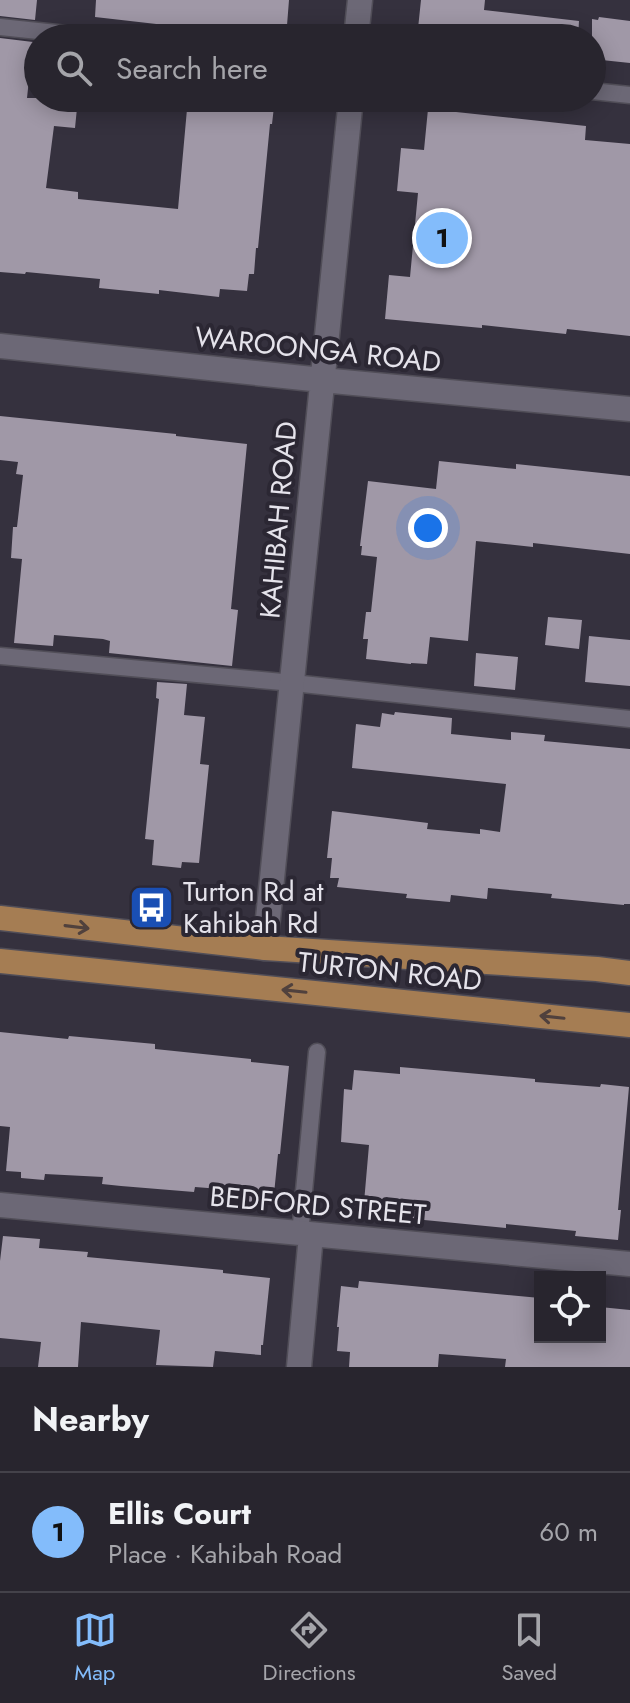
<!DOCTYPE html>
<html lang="en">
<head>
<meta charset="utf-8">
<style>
	body { margin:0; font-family:Jost,sans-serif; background:#34313a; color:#f1f3f6 }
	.controls { position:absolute; right:24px; bottom:24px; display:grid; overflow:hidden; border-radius:0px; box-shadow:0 4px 20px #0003 }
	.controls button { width:72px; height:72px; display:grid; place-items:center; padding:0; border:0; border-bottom:2px solid #44424a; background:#28252e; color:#f1f3f6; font:40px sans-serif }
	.you { position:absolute; left:428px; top:528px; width:28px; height:28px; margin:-20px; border:6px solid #fff; border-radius:50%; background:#1a73e8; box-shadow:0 0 0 12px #1a73e833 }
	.badge { display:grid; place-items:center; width:52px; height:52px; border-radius:50%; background:#83bcfb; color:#111; font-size:26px; font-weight:700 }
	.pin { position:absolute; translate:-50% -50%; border:4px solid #fff; box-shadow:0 2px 8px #0006 }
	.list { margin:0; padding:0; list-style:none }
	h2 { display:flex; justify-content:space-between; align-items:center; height:104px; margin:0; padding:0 32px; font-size:34px }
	h2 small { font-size:26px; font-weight:400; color:#a5a5aa }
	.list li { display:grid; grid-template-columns:52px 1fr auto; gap:24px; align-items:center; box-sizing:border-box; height:120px; padding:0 32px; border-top:2px solid #44424a }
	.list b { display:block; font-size:30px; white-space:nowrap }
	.list p { margin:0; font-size:26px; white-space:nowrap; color:#a5a5aa }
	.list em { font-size:26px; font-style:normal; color:#a5a5aa }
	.icon { flex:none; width:44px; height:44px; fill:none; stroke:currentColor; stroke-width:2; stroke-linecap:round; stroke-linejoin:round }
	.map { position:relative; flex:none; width:630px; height:1367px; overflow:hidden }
	.search { position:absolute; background:#28252e; box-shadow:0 4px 20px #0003; left:24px; right:24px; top:24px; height:88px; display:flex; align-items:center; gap:20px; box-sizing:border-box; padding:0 28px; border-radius:44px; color:#a5a5aa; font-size:30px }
	.sheet { height:224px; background:#28252e }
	nav { display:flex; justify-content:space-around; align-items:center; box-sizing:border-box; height:112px; border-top:2px solid #44424a; background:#28252e; font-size:22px; color:#a5a5aa }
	nav a { display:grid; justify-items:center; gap:4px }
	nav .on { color:#83bcfb }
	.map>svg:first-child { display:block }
	.building { fill:#a098a7 }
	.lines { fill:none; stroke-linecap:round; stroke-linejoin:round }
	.lane-casing { stroke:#514e58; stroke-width:19 }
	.street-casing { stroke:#514e58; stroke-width:27 }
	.primary-casing { stroke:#514e58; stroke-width:27 }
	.lane { stroke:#6c6876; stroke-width:16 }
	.street { stroke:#6c6876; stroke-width:24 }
	.primary { stroke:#a57d53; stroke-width:24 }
	.oneway { stroke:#50413d }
	.labels { text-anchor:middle; stroke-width:8; stroke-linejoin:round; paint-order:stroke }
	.street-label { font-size:28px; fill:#e5e3eb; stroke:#2b2733 }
	.poi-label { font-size:28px; fill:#e5e3eb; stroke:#2b2733; text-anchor:start }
</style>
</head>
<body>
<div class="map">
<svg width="630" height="1367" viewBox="0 0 630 1367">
	<rect width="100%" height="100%" fill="#35313e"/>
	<path class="building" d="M0,0h37l-2,20 -35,-4z
		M96,0h193l-3,38h-52v-2l-34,-3v-4l-105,-12z
		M421,0h64l-1,10 95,11 -1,17h-161z
		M599,17l31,4v42l-38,-4v-40l6,1z
		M0,38l33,4 -6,56h51l-3,30 -21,-2 -8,62 32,4v7l100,10 10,-111h87l-3,26h-2l-12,124h-2l-2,26h-5l-2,17 -27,-2 -1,8 -60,-7v4l-60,-6 1,-9 -74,-7 -1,2 -25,-2z
		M428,109l158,17 -1,14 45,4v192l-63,-7 -1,5 -84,-9v3l-97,-9 4,-44 21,2 8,-84 -21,-2 4,-43 23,2z
		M0,416l176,18v2l71,8 -16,165 7,1 -6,56 -123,-13 1,-12 -7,-2 -49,-4 -1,11 -39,-3 8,-84 -11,-1 2,-31h4l6,-52 -7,-1 2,-12 -18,-2z
		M439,461l77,8v-5l114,12v78l-97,-11v4l-57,-6 -8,100 -38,-4 -3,27 -16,-1v1l-45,-5 2,-20h-5l3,-27h5l6,-55 -16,-2 1,-9h-2l8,-65 68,8z
		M548,617l34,3 -3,29 -34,-4z
		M589,636l41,4v46l-45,-4z
		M476,653l42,4 -3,33 -41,-4z
		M157,682l30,2 -3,31 21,2 -5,47 9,1 -10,98 -17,-1 -1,6 -29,-3 2,-25 -9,-1 14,-140 -3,-1z
		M395,712l57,6 -1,16 60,6v-8l34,3 -1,6 86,8v155h-6v1l-73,-7 1,-4 -64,-6 -1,11 -36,-4 -1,7 -44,-4 1,-4 -70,-7 2,-9h-9l2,-20h-5l5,-47 96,12 -1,6 53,5v-5l20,3 6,-48 -154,-16 4,-44 24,3 2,-14 12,2z
		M0,1032l68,7 1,-3 86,8v5l96,10v3l38,4 -9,88h-2l-5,50 -28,-3 1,-10 -51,-4 -1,5 -73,-6 -19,-2 1,-7 -58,-3 -1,6 -23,-2v-6l-15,-1 4,-44 -10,-1z
		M400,1067l135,12v3l65,5 1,-3 28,3 -11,123h3l-3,30 -43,-4 1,-5 -70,-7v4l-143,-14 6,-69 -28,-3 3,-53 8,1 2,-20 46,4z
		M3,1236l37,3 -1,9 49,4 -1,5 136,13v3l47,5 -7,67h-2v10l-46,-4 -2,16 -57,-2 4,-35 -79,-8 -3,45h-40l3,-25 -41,-4v-77z
		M359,1281l181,17v39h60v-30l30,3v57h-125l1,-8 -67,-5 -1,13h-89l1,-15 -13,-1 2,-24h-2l4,-41 17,2z"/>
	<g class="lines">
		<defs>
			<path id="lane" d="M0,27l104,11
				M592,91l38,4
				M0,656l293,27 337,36
				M300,1234l17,-182"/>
			<path id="street" d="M356,38l4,-38
				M0,346l322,34 308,29
				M265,948l86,-850
				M0,1205l630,59
				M299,1367l12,-132"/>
			<path id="primary" d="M0,918l265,30 332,21 33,4
				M0,961l630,64"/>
		</defs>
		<use href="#lane" class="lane-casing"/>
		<use href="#street" class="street-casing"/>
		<use href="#primary" class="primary-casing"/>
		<use href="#lane" class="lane"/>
		<use href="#street" class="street"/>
		<use href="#primary" class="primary"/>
	</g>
	<defs><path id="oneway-shaft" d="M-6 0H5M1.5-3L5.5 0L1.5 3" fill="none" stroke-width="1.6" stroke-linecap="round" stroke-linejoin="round" transform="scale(2)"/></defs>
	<g class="oneway">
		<use href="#oneway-shaft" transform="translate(77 927) rotate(7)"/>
		<use href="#oneway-shaft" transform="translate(294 991) rotate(-174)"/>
		<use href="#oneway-shaft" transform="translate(552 1017) rotate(-174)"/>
	</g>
	<defs>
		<symbol id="bus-square" viewBox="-11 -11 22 22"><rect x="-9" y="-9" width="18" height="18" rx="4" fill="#1a4fb4" stroke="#2b2733"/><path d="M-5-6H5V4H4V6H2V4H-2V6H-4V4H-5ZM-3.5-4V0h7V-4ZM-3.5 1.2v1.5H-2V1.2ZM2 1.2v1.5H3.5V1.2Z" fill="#fff"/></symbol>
	</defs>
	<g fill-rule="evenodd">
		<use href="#bus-square" x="126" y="882" width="51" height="51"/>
	</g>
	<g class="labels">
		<g class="street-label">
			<text transform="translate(318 349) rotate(6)" y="10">WAROONGA ROAD</text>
			<text transform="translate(278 520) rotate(-85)" y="10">KAHIBAH ROAD</text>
			<text transform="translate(390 971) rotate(6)" y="10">TURTON ROAD</text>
			<text transform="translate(318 1205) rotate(5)" y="10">BEDFORD STREET</text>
		</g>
		<g class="poi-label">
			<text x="183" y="901">Turton Rd at<tspan x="183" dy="32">Kahibah Rd</tspan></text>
		</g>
	</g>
</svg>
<div class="controls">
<button><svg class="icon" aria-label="locate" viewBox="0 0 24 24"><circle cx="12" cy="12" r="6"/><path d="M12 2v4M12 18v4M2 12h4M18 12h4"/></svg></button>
</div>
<div class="you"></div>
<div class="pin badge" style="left:442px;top:238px">1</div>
<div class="search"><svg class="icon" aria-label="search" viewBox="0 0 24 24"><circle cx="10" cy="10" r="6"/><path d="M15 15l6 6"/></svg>Search here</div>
</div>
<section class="sheet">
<h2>Nearby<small></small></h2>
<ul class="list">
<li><span class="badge">1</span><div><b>Ellis Court</b><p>Place · Kahibah Road</p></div><em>60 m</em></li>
</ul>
</section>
<nav>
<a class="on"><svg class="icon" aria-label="map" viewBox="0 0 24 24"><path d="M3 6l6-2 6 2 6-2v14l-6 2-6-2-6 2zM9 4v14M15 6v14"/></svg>Map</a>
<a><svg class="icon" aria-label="directions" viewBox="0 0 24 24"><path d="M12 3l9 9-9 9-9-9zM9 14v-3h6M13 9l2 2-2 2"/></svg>Directions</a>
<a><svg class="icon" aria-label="saved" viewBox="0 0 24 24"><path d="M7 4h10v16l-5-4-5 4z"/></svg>Saved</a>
</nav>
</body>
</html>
